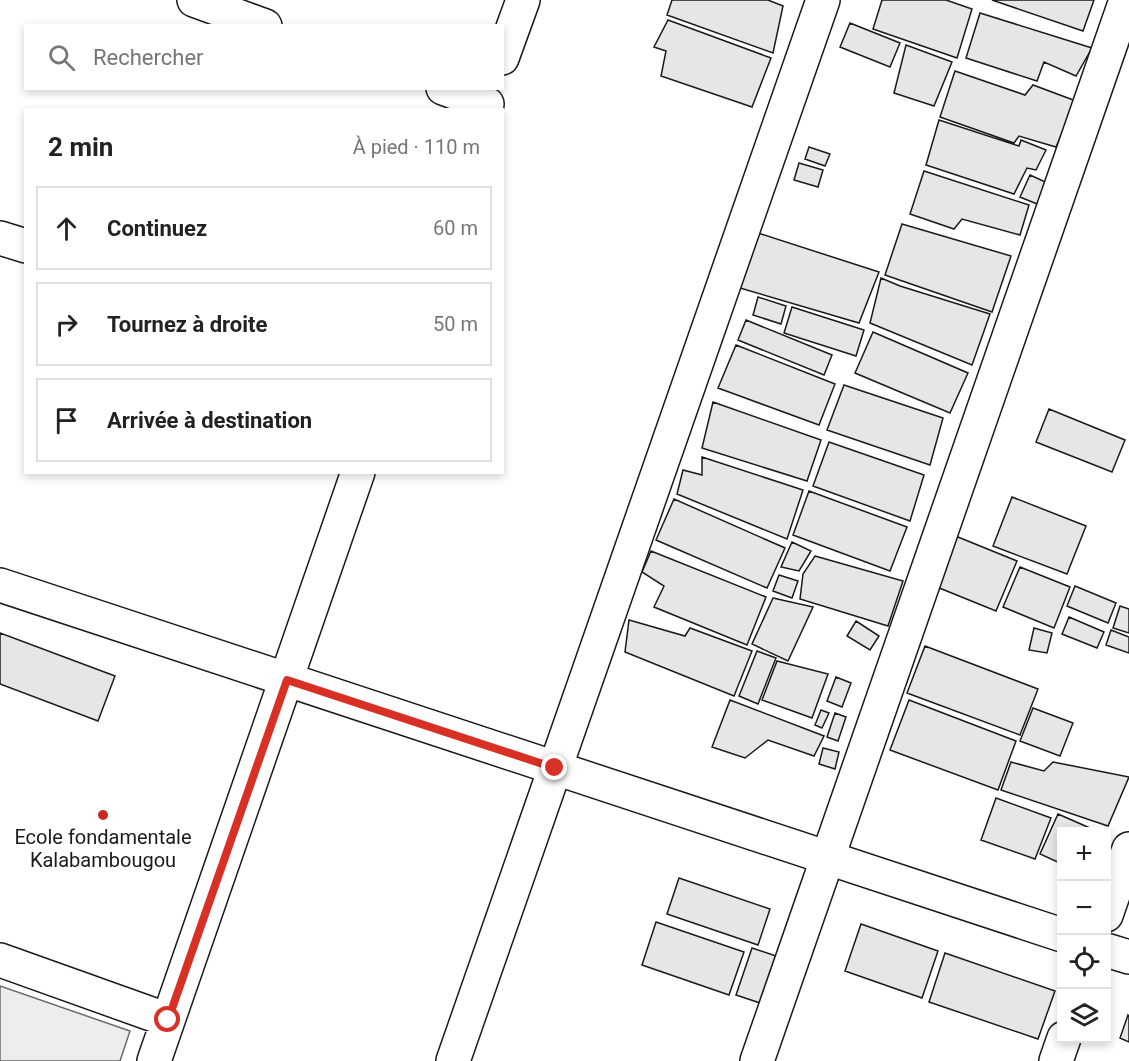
<!DOCTYPE html>
<html lang="fr">
<head>
<meta charset="utf-8">
<style>
	body { margin:0; font-family:Roboto,sans-serif; background:#f6f6f6; color:#222 }
	.controls { position:absolute; right:18px; bottom:18px; display:grid; overflow:hidden; border-radius:0px; box-shadow:0 3px 9px #0003 }
	.controls button { width:54px; height:54px; display:grid; place-items:center; padding:0; border:0; border-bottom:2px solid #e0e0e0; background:#fff; color:#222; font:30px sans-serif }
	.stop { position:absolute; width:18px; height:18px; margin:-14px; border:4px solid #d93025; border-radius:50%; background:#fff }
	.stop.end { background:#d93025; border-color:#fff; box-shadow:0 2px 6px #0008 }
	.list { margin:0; padding:0; list-style:none }
	h2 { display:flex; justify-content:space-between; align-items:center; height:78px; margin:0; padding:0 24px; font-size:26px }
	h2 small { font-size:20px; font-weight:400; color:#767676 }
	.list li { display:grid; grid-template-columns:39px 1fr auto; gap:18px; align-items:center; box-sizing:border-box; height:84px; margin:0 12px 12px; padding:0 12px; border:2px solid #e0e0e0; border-radius:0px }
	.list b { display:block; font-size:22px; white-space:nowrap }
	.list em { font-size:20px; font-style:normal; color:#767676 }
	.icon { flex:none; width:33px; height:33px; fill:none; stroke:currentColor; stroke-width:2; stroke-linecap:round; stroke-linejoin:round }
	.map { position:relative; flex:none; width:1129px; height:1061px; overflow:hidden }
	.search { position:absolute; background:#fff; box-shadow:0 3px 9px #0003; left:24px; top:24px; width:480px; height:66px; display:flex; align-items:center; gap:15px; box-sizing:border-box; padding:0 21px; border-radius:0px; color:#767676; font-size:22px }
	.panel { position:absolute; background:#fff; box-shadow:0 3px 9px #0003; left:24px; top:108px; width:480px; height:366px; border-radius:0px }
	.map>svg:first-child { display:block }
	.pitch { fill:#ededed; stroke:#6a6a6a; stroke-width:1.5 }
	.building { fill:#e6e6e6; stroke:#1a1a1a; stroke-width:1.5 }
	.lines { fill:none; stroke-linecap:round; stroke-linejoin:round }
	.minor-casing { stroke:#1a1a1a; stroke-width:36 }
	.minor { stroke:#fff; stroke-width:33 }
	.route { stroke:#d93025; stroke-width:8 }
	.poi-dot { fill:#c62828; stroke:#fff; stroke-width:2 }
	.labels { text-anchor:middle; stroke-width:4.5; stroke-linejoin:round; paint-order:stroke }
	.poi-label { font-size:20px; fill:#1a1a1a; stroke:#fff }
</style>
</head>
<body>
<div class="map">
<svg width="1129" height="1061" viewBox="0 0 1129 1061">
	<rect width="100%" height="100%" fill="#fff"/>
	<path class="pitch" d="M0,986l130,45 -10,30h-120z"/>
	<path class="building" d="M672,0h96l15,6 -10,47 -106,-38z
		M882,0h64l26,9 -15,49 -84,-29z
		M992,0h102l-11,31z
		M980,13l112,35 -16,28 -32,-14 -7,19 -71,-23z
		M668,20l103,38 -19,49 -91,-31 5,-25 -12,-4z
		M850,23l50,20 -10,24 -50,-20z
		M906,45l46,17 -18,44 -40,-13z
		M955,71l70,24 8,-10 43,16 -20,46 -37,-11 -5,7 -74,-26z
		M939,120l80,26 2,-6 25,10 -10,20 -9,-2 -13,26 -88,-29z
		M809,147l21,7 -5,12 -20,-7z
		M799,163l24,7 -5,17 -24,-7z
		M924,171l105,34 -9,30 -58,-16 -8,10 -44,-15z
		M1030,175l22,10 -10,21 -22,-9z
		M902,224l109,32 -19,56 -107,-37z
		M758,233l121,39 -20,51 -119,-35z
		M881,278l19,8 90,28 -18,51 -102,-42z
		M758,297l28,9 -5,18 -28,-9z
		M792,307l72,23 -8,26 -72,-23z
		M746,320l86,35 -8,20 -86,-35z
		M873,332l95,41 -18,40 -95,-40z
		M736,345l99,39 -16,41 -101,-37z
		M844,385l99,33 -13,47 -103,-35z
		M713,402l108,38 -14,41 -105,-33z
		M1049,409l76,31 -13,32 -76,-30z
		M829,442l95,33 -14,46 -97,-35z
		M702,457l101,33 -16,49 -110,-45 6,-24 19,5z
		M809,491l98,36 -17,44 -97,-36z
		M1012,497l74,29 -19,48 -74,-28z
		M674,499l111,49 -18,40 -111,-48z
		M953,535l64,26 -21,50 -64,-26z
		M792,542l19,9 -12,20 -18,-4z
		M651,551l115,46 -19,48 -93,-38 10,-21 -22,-14z
		M815,556l88,25 -15,45 -88,-27 3,-25z
		M1020,567l50,20 -16,41 -51,-21z
		M779,575l19,6 -6,17 -19,-7z
		M1075,586l41,17 -8,20 -41,-17z
		M773,598l40,9 -25,54 -36,-17z
		M1120,606l9,3v24l-16,-5z
		M1069,617l35,15 -7,16 -35,-14z
		M629,620l56,16 5,-8 62,23 -18,45 -109,-44z
		M856,621l23,15 -9,14 -23,-14z
		M1034,628l18,5 -5,20 -18,-3z
		M1111,630l18,7v16l-23,-8z
		M0,633l115,43 -17,45 -98,-37z
		M925,646l113,43 -18,46 -113,-42z
		M757,651l19,7 -18,46 -19,-8z
		M777,661l51,13 -16,44 -50,-18z
		M836,677l15,6 -9,24 -15,-6z
		M730,700l94,36 -10,20 -46,-16 -23,18 -33,-11z
		M909,700l107,41 -18,49 -108,-40z
		M1033,708l40,15 -13,33 -40,-15z
		M821,710l8,3 -7,15 -7,-3z
		M835,713l11,4 -8,24 -11,-4z
		M823,748l16,4 -4,17 -16,-5z
		M1011,762l33,9 9,-9 76,15 -21,49 -107,-36z
		M996,798l55,20 -16,41 -54,-19z
		M1058,814l41,18h-37v32l-22,-10z
		M679,878l91,31 -12,36 -91,-31z
		M656,922l88,30 -15,43 -87,-30z
		M861,924l77,27 -16,47 -77,-27z
		M752,948l24,8 -16,47 -24,-8z
		M945,953l110,38 -17,48 -109,-37z
		M1128,1015l1,1v26l-9,-4z"/>
	<g class="lines">
		<defs>
			<path id="minor" d="M194,0l71,26
				M502,58l21,-58
				M443,88l44,16
				M0,238l26,8
				M0,585l1062,350
				M1106,915l23,-66
				M1106,950l23,7
				M0,960l168,60
				M154,1061l204,-589
				M453,1061l370,-1061
				M757,1061l369,-1061
				M1056,1061l8,-23"/>
		</defs>
		<use href="#minor" class="minor-casing"/>
		<use href="#minor" class="minor"/>
	</g>
	<g class="lines">
		<path class="route" d="M168,1020l119,-340 268,88"/>
	</g>
	<circle class="poi-dot" cx="103" cy="815" r="6"/>
	<g class="labels">
		<g class="poi-label">
			<text x="103" y="844">Ecole fondamentale<tspan x="103" dy="23">Kalabambougou</tspan></text>
		</g>
	</g>
</svg>
<div class="controls">
<button>+</button>
<button>−</button>
<button><svg class="icon" aria-label="locate" viewBox="0 0 24 24"><circle cx="12" cy="12" r="6"/><path d="M12 2v4M12 18v4M2 12h4M18 12h4"/></svg></button>
<button><svg class="icon" aria-label="layers" viewBox="0 0 24 24"><path d="M12 4l9 5-9 5-9-5zM3 14l9 5 9-5"/></svg></button>
</div>
<div class="stop" style="left:168px;top:1020px"></div>
<div class="stop end" style="left:555px;top:768px"></div>
<div class="search"><svg class="icon" aria-label="search" viewBox="0 0 24 24"><circle cx="10" cy="10" r="6"/><path d="M15 15l6 6"/></svg>Rechercher</div>
<section class="panel">
<h2>2 min<small>À pied · 110 m</small></h2>
<ul class="list">
<li><svg class="icon" aria-label="ahead" viewBox="0 0 24 24"><path d="M12 20V5M6 11l6-6 6 6"/></svg><div><b>Continuez</b></div><em>60 m</em></li>
<li><svg class="icon" aria-label="right" viewBox="0 0 24 24"><path d="M7 20v-9h11M14 6l5 5-5 5"/></svg><div><b>Tournez à droite</b></div><em>50 m</em></li>
<li><svg class="icon" aria-label="arrive" viewBox="0 0 24 24"><path d="M6 21V4h12l-3 4 3 4H6"/></svg><div><b>Arrivée à destination</b></div></li>
</ul>
</section>
</div>
</body>
</html>
